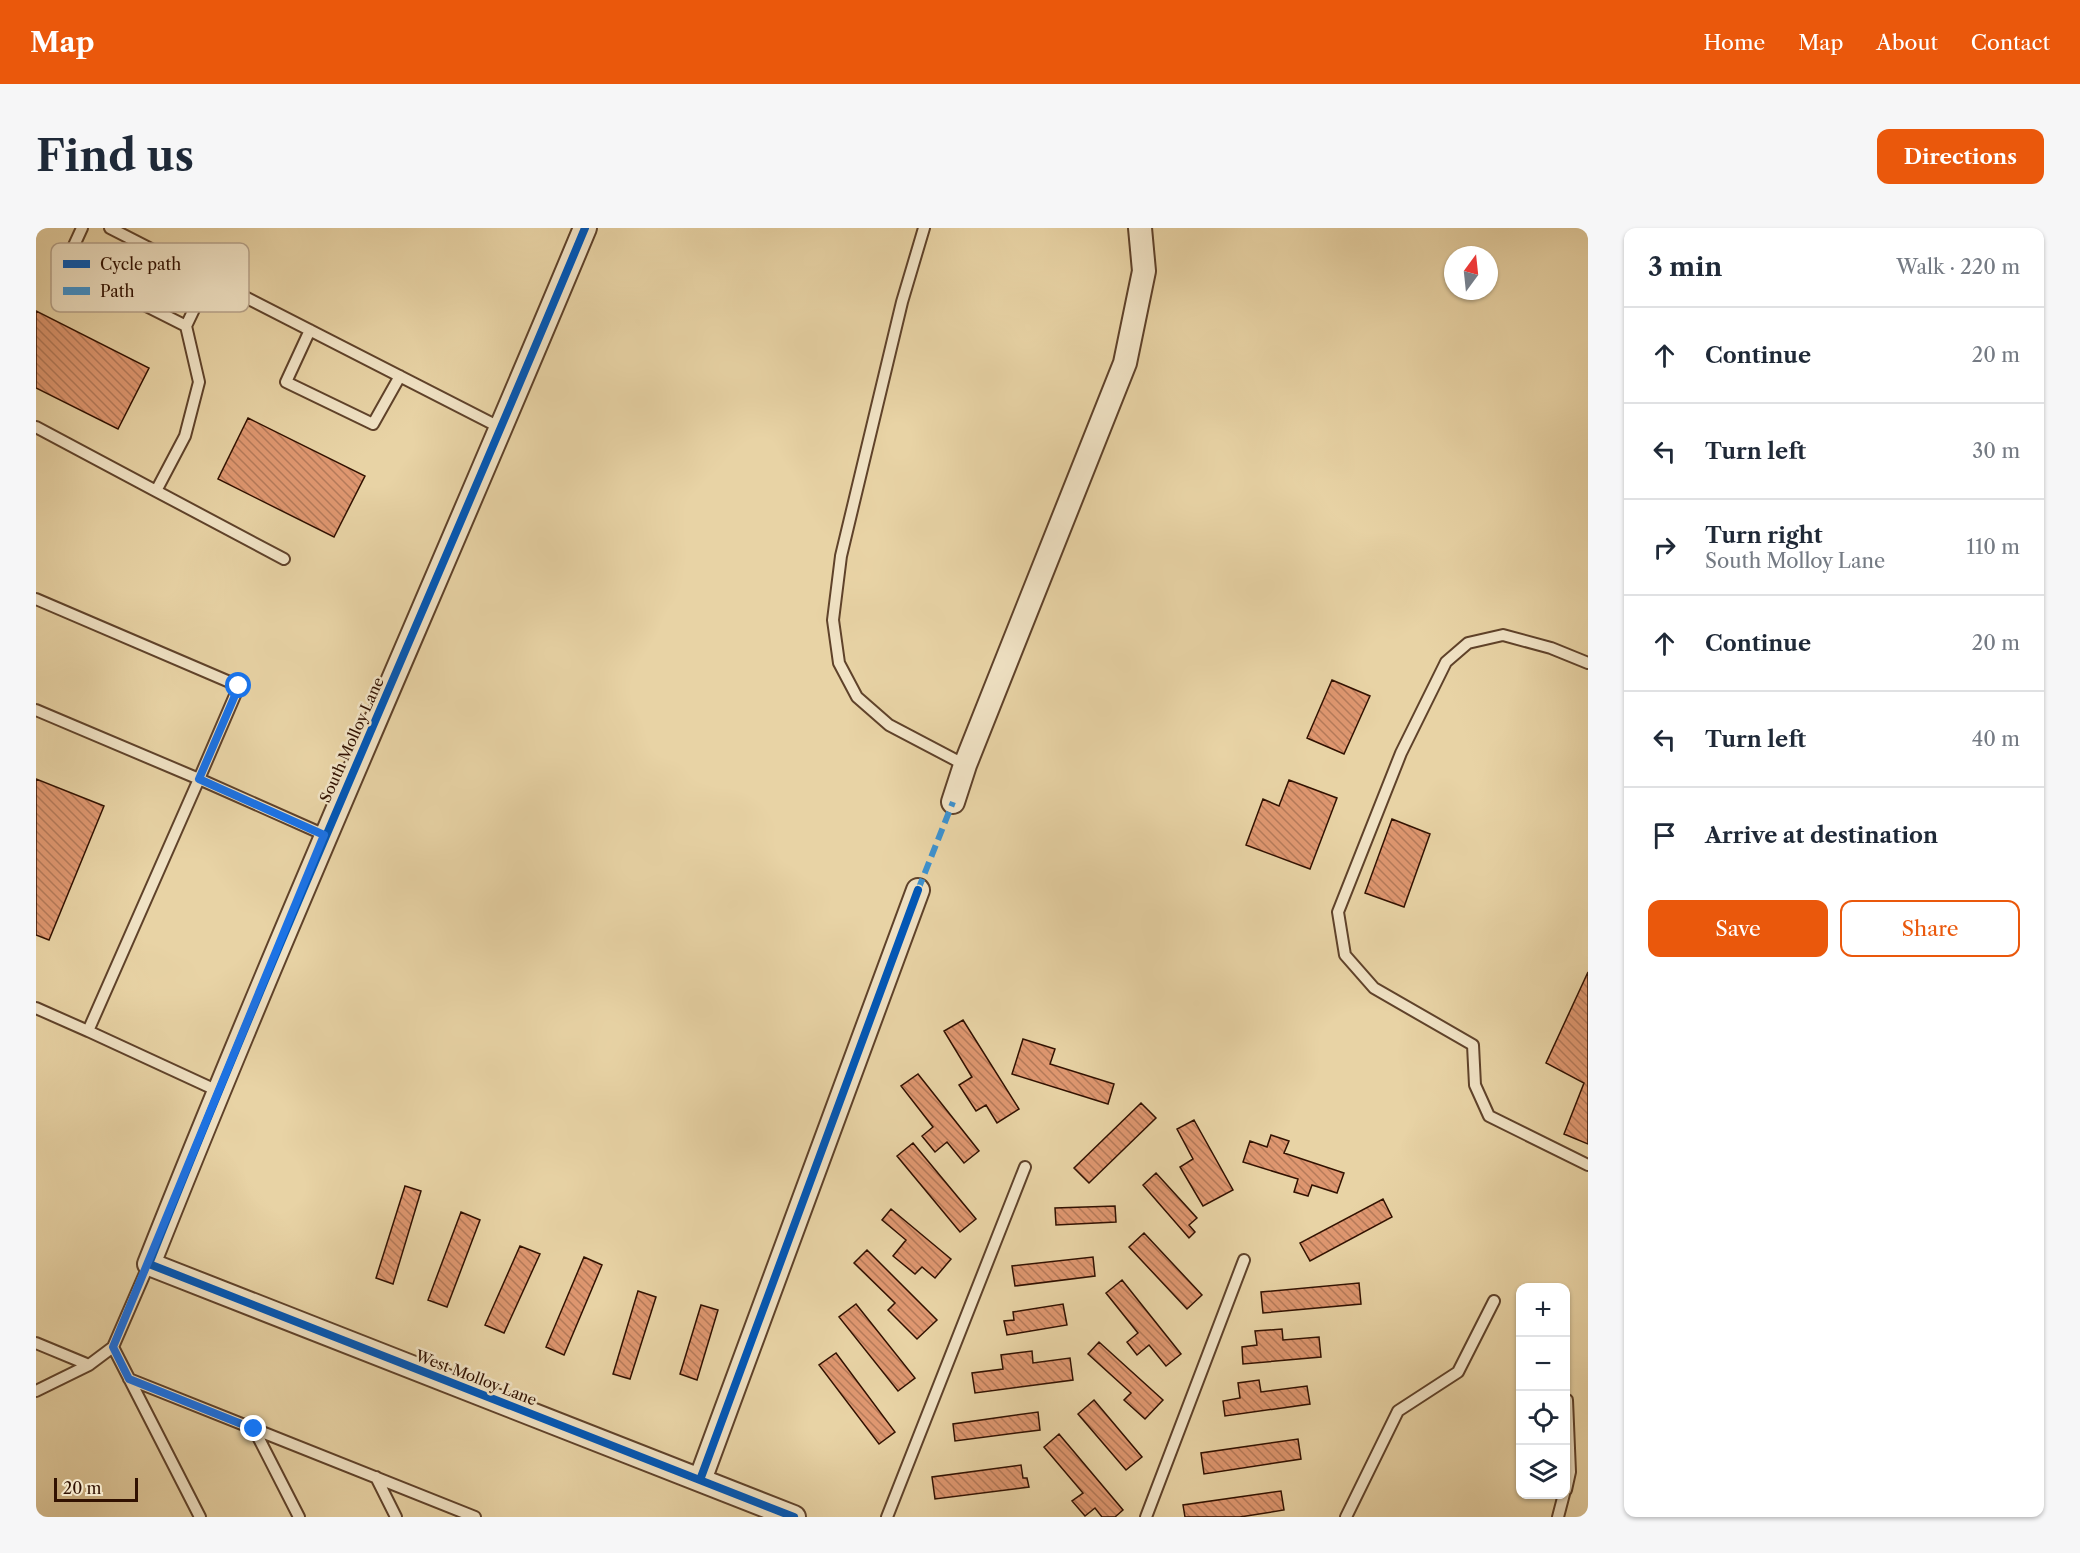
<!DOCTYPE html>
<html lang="en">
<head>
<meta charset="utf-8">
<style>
	body { margin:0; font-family:"Libre Caslon Text",serif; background:#f6f6f7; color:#1f2937 }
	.controls { position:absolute; right:18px; bottom:18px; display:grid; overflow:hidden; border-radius:12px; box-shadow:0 2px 4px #0004 }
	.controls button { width:54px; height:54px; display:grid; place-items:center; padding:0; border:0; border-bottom:2px solid #e0e1e3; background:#fff; color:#1f2937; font:30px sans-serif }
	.compass { position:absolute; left:1408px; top:18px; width:54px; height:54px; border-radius:50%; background:#fff; box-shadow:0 2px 4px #0004; rotate:15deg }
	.scale { position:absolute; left:18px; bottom:15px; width:84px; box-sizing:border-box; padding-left:6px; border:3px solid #311101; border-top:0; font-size:16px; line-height:21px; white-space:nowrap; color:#311101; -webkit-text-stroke:4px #f0e2c4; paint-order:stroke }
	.stop { position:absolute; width:18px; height:18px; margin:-14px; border:4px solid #1a73e8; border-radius:50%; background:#fff }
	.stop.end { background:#1a73e8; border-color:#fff; box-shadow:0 2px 6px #0008 }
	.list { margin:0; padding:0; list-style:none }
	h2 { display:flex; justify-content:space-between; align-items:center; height:78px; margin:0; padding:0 24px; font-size:26px }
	h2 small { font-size:20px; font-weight:400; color:#747a83 }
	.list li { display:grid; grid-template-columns:39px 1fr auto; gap:18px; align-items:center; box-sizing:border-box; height:96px; padding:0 24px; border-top:2px solid #e0e1e3 }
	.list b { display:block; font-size:22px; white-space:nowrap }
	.list p { margin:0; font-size:20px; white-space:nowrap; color:#747a83 }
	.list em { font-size:20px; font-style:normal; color:#747a83 }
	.actions { display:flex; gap:12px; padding:18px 24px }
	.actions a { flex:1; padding:14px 0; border:2px solid #ea580c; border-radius:12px; text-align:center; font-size:21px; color:#ea580c }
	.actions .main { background:#ea580c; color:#fff }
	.icon { flex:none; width:33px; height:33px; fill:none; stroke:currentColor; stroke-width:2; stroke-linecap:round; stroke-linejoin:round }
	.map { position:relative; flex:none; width:1552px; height:1289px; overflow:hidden; border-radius:12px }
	header { display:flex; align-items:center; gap:36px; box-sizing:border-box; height:84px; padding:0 30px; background:#ea580c; color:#fff }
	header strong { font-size:28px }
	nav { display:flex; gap:33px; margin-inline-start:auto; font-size:21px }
	.intro { display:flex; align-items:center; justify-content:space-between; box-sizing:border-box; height:144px; padding:0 36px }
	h1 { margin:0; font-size:42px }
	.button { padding:15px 27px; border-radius:12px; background:#ea580c; color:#fff; font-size:21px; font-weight:700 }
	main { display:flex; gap:36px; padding:0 36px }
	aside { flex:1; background:#fff; border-radius:12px; box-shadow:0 2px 4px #0004 }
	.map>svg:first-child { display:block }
	.building { fill:url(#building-back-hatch); stroke:#311101; stroke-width:1.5 }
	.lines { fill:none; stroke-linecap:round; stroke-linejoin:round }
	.lane-casing { stroke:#5f422a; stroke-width:14 }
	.street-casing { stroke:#5f422a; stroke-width:26 }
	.lane { stroke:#f0e2c4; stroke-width:10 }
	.street { stroke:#f0e2c4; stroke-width:22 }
	.quiet { stroke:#3d92d0; stroke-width:6; stroke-dasharray:12 6; stroke-linecap:butt }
	.cycleway-casing { stroke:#f0e2c4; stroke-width:11 }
	.cycleway { stroke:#0057b8; stroke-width:8 }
	.route { stroke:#1a73e8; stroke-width:8 }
	.labels { text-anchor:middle; stroke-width:5; stroke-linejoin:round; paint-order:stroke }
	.street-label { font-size:15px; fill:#311101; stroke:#f0e2c4 }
	.key { fill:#f0e2c4; stroke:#b7a38a; stroke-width:1.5 }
	.key-label { font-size:16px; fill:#311101 }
</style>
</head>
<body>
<header>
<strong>Map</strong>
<nav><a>Home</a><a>Map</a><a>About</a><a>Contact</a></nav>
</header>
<div class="intro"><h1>Find us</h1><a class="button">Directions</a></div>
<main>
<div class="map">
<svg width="1552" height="1289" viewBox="0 0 1552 1289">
	<defs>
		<pattern id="building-back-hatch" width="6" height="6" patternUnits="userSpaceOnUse" patternTransform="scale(1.5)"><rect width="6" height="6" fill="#df9770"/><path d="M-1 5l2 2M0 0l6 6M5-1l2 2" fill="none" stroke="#b57a5a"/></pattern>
	</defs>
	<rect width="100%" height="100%" fill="#e8d3a5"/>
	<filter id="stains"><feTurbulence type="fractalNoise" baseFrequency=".00333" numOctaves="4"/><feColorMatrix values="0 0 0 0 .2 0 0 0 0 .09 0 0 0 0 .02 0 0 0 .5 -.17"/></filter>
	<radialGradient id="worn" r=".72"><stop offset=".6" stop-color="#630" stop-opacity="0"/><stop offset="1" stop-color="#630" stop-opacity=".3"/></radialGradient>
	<path class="building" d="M0,83l113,57 -31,61 -82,-41z
		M212,190l117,58 -31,61 -116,-58z
		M1296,452l38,16 -26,58 -37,-16z
		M0,551l68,27 -55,134 -13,-5z
		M1253,552l48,18 -27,71 -64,-24 17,-46 16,7z
		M1356,591l38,15 -26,73 -39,-14z
		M1552,744v172l-24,-10 20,-51 -38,-20z
		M927,792l56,89 -22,14 -11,-18 -10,6 -17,-26 13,-8 -28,-46z
		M987,811l32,10 -5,15 64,20 -6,20 -96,-30z
		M882,846l61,77 -15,12 -17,-21 -12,10 -13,-16 11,-9 -32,-41z
		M1105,875l15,15 -67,65 -15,-15z
		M1158,892l39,70 -30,16 -23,-39 13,-8 -16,-30z
		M1235,907l18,6 -5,12 60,20 -7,20 -25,-8 -4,11 -14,-4 4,-13 -55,-17 7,-21 17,6z
		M877,915l63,76 -16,13 -63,-76z
		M1120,945l41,45 -8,7 6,7 -6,6 -46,-53z
		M369,958l16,5 -28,93 -17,-6z
		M1347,971l9,18 -82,44 -10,-18z
		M1079,978l1,16 -60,3 -1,-17z
		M855,981l60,50 -16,19 -13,-11 -7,7 -22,-18 13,-16 -24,-20z
		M425,984l19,8 -33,87 -19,-7z
		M1108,1005l58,62 -15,14 -58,-62z
		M484,1018l20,8 -36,79 -19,-8z
		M831,1022l70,70 -20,19 -29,-29 7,-7 -41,-40z
		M548,1029l18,8 -38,90 -18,-8z
		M1057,1029l2,19 -80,10 -3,-20z
		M1086,1052l59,74 -15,12 -17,-21 -12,10 -10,-13 11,-9 -32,-40z
		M1323,1055l2,21 -98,9 -2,-21z
		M602,1063l18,6 -26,82 -17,-5z
		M820,1076l59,74 -17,13 -59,-74z
		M1027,1076l4,21 -60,10 -3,-14 10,-1 -1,-8z
		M665,1077l17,5 -21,70 -17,-6z
		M1246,1101l1,11 36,-3 2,20 -78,7 -1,-17 15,-2 -2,-14z
		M1063,1114l64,58 -18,19 -21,-19 7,-7 -43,-39z
		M996,1123l1,12 37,-5 3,22 -98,13 -3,-20 31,-4 -2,-14z
		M800,1125l59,79 -16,12 -60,-79z
		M1223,1152l2,12 46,-6 3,18 -85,12 -2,-15 17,-3 -2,-15z
		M1058,1172l48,57 -16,13 -48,-56z
		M1002,1184l2,18 -85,11 -2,-17z
		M1023,1206l64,76 -8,7h-13l-7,-9 -10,8 -13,-15 11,-8 -39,-46z
		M1262,1211l3,20 -97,15 -3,-21z
		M985,1237l2,13h4l2,9 -94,12 -3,-22z
		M1245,1263l3,19 -44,7h-55l-2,-12z"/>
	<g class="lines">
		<defs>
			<path id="lane" d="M74,0l391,200
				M888,0l-22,74 -61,254 -8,64 6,43 18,34 32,28 76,40
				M150,98l23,-48
				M274,102l-24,52 87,42 27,-48
				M0,199l120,64 29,-55 14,-54 -13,-56 -121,-61 17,-37
				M120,263l128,68
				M0,371l203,87 -40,93 -163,-69
				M1552,435l-37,-15 -48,-13 -35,8 -22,19 -45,91 -63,159 7,43 29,33 99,57 2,40 14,31 99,49
				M0,780l52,23
				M182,863l-130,-60 111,-252 126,56
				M0,1115l53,22
				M77,1119l87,170
				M93,1151l346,138
				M0,1163l53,-26 24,-18 36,-83
				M218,1201l45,88
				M340,1249l20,40
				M1530,1262l4,-18 -3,-72
				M851,1289l138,-350
				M1110,1289l98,-257
				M1310,1289l52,-106 60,-39 36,-71
				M1522,1289l6,-23"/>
			<path id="street" d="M549,0c-144,346 -298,688 -436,1036l645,253
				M917,574l12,-37 160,-402 19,-92 -4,-43
				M664,1252l218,-590"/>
		</defs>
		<use href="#lane" class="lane-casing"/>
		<use href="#street" class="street-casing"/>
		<use href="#lane" class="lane"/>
		<use href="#street" class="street"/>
		<path class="quiet" d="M882,662l35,-88"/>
		<defs>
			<path id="cycleway" d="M549,0c-144,346 -298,688 -436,1036l645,253
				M664,1252l218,-590"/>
		</defs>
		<use href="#cycleway" class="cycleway-casing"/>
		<use href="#cycleway" class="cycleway"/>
	</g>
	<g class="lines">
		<path class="route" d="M203,458l-40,93 125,56 -211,512 16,32 125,50"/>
	</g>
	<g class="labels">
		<g class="street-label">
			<text transform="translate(316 512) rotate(-66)" y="5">South Molloy Lane</text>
			<text transform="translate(440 1150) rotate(21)" y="5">West Molloy Lane</text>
		</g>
	</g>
	<rect x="15" y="15" width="198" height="69" rx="9" class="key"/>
	<rect x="27" y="32" width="27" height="8" fill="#0057b8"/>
	<rect x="27" y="59" width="27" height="8" fill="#3d92d0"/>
	<g class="key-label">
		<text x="64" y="42">Cycle path</text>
		<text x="64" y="69">Path</text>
	</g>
	<rect width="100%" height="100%" filter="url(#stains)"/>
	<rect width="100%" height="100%" fill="url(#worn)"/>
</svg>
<div class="controls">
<button>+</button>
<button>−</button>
<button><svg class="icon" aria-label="locate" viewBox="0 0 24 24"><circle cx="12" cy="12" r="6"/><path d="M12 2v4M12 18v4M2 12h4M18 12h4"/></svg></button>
<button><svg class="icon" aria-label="layers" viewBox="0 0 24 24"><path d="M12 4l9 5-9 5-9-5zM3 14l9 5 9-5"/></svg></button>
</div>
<svg class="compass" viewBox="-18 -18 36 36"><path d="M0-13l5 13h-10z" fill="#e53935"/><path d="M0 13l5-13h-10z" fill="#747a83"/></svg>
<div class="scale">20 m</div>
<div class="stop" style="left:203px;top:458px"></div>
<div class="stop end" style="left:218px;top:1201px"></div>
</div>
<aside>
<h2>3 min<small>Walk · 220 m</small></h2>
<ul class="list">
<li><svg class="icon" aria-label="ahead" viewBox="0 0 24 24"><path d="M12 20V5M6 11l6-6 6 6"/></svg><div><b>Continue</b></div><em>20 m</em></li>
<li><svg class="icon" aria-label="left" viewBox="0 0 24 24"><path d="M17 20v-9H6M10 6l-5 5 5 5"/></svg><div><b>Turn left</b></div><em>30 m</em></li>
<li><svg class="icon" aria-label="right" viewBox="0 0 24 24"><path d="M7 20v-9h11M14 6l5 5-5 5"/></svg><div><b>Turn right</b><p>South Molloy Lane</p></div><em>110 m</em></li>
<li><svg class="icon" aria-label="ahead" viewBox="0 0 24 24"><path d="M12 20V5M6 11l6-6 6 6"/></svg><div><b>Continue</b></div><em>20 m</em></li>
<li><svg class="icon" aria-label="left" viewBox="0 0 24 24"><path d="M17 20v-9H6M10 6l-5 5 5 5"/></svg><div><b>Turn left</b></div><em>40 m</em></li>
<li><svg class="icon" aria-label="arrive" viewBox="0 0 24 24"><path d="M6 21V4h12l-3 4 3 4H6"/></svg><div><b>Arrive at destination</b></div></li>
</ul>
<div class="actions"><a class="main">Save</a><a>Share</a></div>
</aside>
</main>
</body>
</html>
